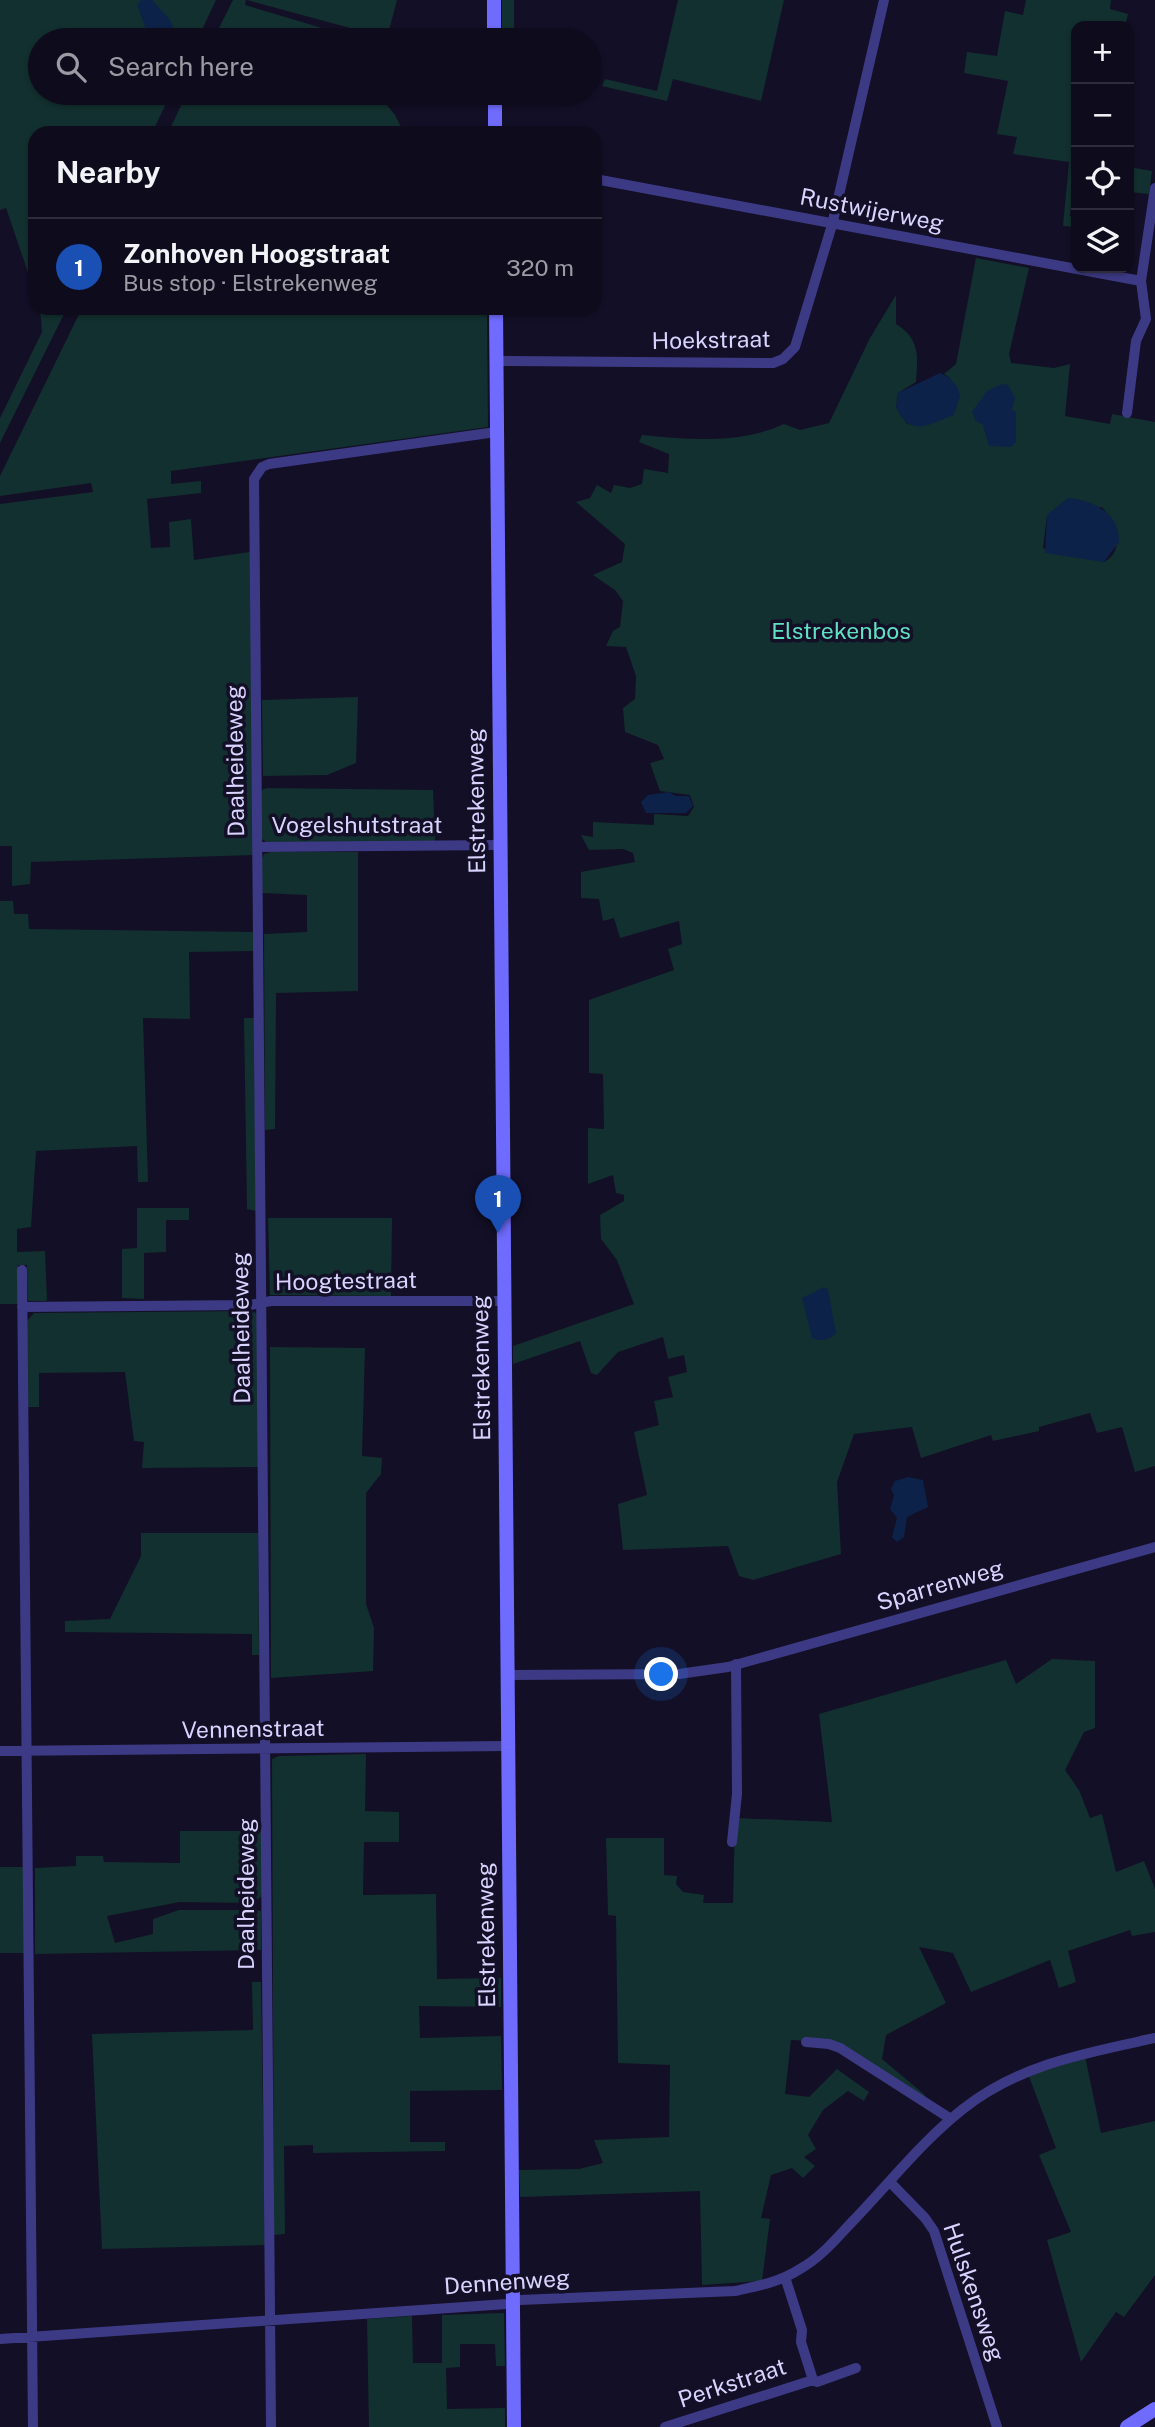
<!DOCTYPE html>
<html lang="en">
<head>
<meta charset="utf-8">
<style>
	body { margin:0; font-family:"Public Sans",sans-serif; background:#171425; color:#f1f3f6 }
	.controls { position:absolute; right:21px; top:21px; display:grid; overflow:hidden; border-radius:14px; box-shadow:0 2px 5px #0004 }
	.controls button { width:63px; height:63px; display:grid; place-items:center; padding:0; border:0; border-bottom:2px solid #2e2b3b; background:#0e0b1c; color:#f1f3f6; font:35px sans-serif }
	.you { position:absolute; left:662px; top:1675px; width:24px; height:24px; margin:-18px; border:5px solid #fff; border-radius:50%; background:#1a73e8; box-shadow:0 0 0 10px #1a73e833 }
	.badge { display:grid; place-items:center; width:46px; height:46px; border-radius:50%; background:#8c9099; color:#fff; font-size:23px; font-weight:700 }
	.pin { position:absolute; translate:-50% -58px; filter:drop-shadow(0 2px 4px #0008) }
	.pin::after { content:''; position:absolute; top:37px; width:24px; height:21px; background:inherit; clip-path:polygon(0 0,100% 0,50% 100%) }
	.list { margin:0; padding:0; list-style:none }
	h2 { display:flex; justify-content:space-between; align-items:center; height:91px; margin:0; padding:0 28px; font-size:30px }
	h2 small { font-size:23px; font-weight:400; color:#9b9ba3 }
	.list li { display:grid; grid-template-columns:46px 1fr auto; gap:21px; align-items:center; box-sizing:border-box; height:98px; padding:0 28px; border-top:2px solid #2e2b3b }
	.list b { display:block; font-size:26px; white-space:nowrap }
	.list p { margin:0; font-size:23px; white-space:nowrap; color:#9b9ba3 }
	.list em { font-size:23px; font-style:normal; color:#9b9ba3 }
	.icon { flex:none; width:38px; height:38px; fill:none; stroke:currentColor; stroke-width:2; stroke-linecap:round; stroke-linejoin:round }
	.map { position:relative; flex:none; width:1155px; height:2427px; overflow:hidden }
	.search { position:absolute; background:#0e0b1c; box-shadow:0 2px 5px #0004; left:28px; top:28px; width:574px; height:77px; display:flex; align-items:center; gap:18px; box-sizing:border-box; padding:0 24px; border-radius:38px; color:#9b9ba3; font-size:26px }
	.panel { position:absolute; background:#0e0b1c; box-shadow:0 2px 5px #0004; left:28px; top:126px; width:574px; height:189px; border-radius:21px }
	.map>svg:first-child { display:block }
	.green { fill:#12302f; fill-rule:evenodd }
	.water { fill:#0c2248 }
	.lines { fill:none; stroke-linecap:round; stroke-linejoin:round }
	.street { stroke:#3d3a85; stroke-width:10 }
	.secondary { stroke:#6f6bff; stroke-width:14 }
	.labels { text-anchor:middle; stroke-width:7; stroke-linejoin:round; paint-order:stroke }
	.street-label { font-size:23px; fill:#d9d4ff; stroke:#130f26 }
	.park-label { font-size:23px; fill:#5fe0c0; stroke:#130f26 }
</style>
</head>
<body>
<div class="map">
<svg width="1155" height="2427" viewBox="0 0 1155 2427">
	<rect width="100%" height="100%" fill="#130f26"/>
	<path class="green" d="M0,0h216l-19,40h-157v53h131l-19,40h-117v160l-29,-85 -6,2z
		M233,0h13l-1,5 94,28 5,7h-131z
		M247,0h150l-10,38z
		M502,0h12v40h-12z
		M678,0h106l-23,101 -88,-22 -6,22 -65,-15 3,-7 52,12z
		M1026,0h85l-1,9 18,5 -3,12h-49v159l-3,1 -3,30 6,1v10l-13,-1 6,-64 -56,-8 4,-17 -20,-3 11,-53 -44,-8 3,-21 30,4 8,-45 18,4z
		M187,93h190l18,22 9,18h-236z
		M1129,167l23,4 -3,23 -20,-2z
		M976,258l53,10 -20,86 2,9 43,5 16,-4 -5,52 45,8 2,-10 43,8v1044l-20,6 -13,-45 -25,6 -7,-20 -51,14v4l-46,10 -2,-6 -70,23 -9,-31 -58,7 -17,48 4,72 -88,26 -14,-4 -11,-30 -105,4 -5,-46 29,-9 -13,-63 25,-7 -5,-24 19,-4 -5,-20 19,-5 -3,-17 -16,4 -5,-22 -45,15 -21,23 -6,-2 -11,-32 -67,23v-18l121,-42 -17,-44 -16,-21 -1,-24 24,-14v-6l-8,-2 -3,-18 -25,9v-56l16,1 -1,-55 -14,-1v-73l85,-30 -6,-21 14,-5 -3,-23 -59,17 -6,-20 -11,3 -4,-22 -18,-1v-26l54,-10 -2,-9 -10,-4 -34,1 -8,-15 12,2v-15l61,3v-11l34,2 6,-9 -4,-12 -30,-4 -10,-28 14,-4 -6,-14 -33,-13 -2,-24 12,-9 1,-23 -10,-29 -20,-1 7,-15 7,-4 3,-26 -8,-11 -22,-15 29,-13 3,-18 -49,-42 14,-4 7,-13 14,8 3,-8 16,3 12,-4 2,-15 24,4 1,-19 -30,-12 3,-7c47,5 98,9 142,-11l16,6 29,-7 41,-85 26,-43v29c24,15 22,32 20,58l-18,11 -2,14 11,17 43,-46 -6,-4 12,-10zM1102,507c12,14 25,43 2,55l-61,-14 4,-33z
		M40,308h27l-67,135v-25l42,-86z
		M82,308h405l1,119 -317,44v13l30,-3v12l-54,6 4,49 19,-1 -1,-25 22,-3 3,41 56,-8 4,303 -223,7 -1,22 -18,2v-40h-12v-342l93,-12 -2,-9 -91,13v-20z
		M358,697l-2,66 -29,12 -64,1 -1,-76z
		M267,788l166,2 2,52h-169l-4,-3 -1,-42 1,-7z
		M271,852h87v139l-82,2 -1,136 -10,1 -1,-196 43,-2v-37l-45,-2v-34l2,-5z
		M0,901h13l1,13h14l1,15 224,3 1,19 -65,1 1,67 -47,-1 5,164h-10l-1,-36 -101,5 -5,76 -14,2v23l28,-1 2,50h-19l-1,-36h-9v39h-18z
		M244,1018h10l2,193 -9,-2z
		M137,1208h52v12h-23v32l-22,1v46l-22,-1v-49l15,-1z
		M268,1218h124l-1,78 -121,-1z
		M250,1311l6,2 2,5v149l-116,1 2,-26 -10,-1 -9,-69 -86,1v34h-11l-2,-85 8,-9z
		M270,1347l95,1 -3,108 20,2 -1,16 -15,19v111l8,24 -1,43 -102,7z
		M141,1533h117l1,122h-7v-21l-187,-2v-11l45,-2 31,-63z
		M1052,1659l43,2v67l-11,4 -19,38 14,20 11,28 12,-4 14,58 28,-11 11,28v43l-23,4 -2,-6 -62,21 8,31 -17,6 -9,-28 -79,32 -18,-39 -34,-6 27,56 -60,32 -4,24 43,36 -3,3c-43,-27 -78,-57 -131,-58l-6,54 24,3 28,-28 32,23 -5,9 -16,-10 -25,19 -15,25 8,14 -12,8 11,9 -12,12 -11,-10 -21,7 -10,43 9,1 -8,62 -60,4 -2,-94 -180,6 -1,-27 60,-1 24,-6 -9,-23 75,-3 1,-72 -52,-2 -2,-147 -8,-1 -2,-77h58v37l13,1 -1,8 7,8 21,3 -1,8h30l2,-85 97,4 -13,-108 187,-54 10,24z
		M366,1754l-1,57 34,1v30h-35l-1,53 73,-1 1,85 64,-1v29l-82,-1 1,32 81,-2 1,54 -92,1v51h35v9l-132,2v-8l-29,1 1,88 -11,1 -2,-476 7,-3z
		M180,1831h82v65l-9,7 -73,-1 -73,14 8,27 38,-9v-15l26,-9h76l6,1v39l-226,4v-86l41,-2v-10h27l1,6 76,1z
		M0,1867h24v86h-24z
		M252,1982h9l4,263 -163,4 -10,-215 161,-4z
		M1085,2056l16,77 54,-12v154l-31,42 -8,-5 -35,50 -34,-122 24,-8 -32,-77 17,-7 -28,-74z
		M504,2313l1,53h-9l-1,-22h-35v23l-14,1 1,41 58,-1v19h-136l-2,-108 45,-3 1,47h29v-48z"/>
	<path class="water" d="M141,0h11l18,20 5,12 -6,8h-19l-13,-35z
		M940,373l10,5 8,10 2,8 -6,19c-25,9 -44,24 -58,-8l2,-14z
		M1002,384l6,1 7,13 -3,12 4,2v30l-5,5 -22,-1 -6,-21 -8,-5 -3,-8 15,-21z
		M1068,498c25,2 52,15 51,44l-15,20 -59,-9 2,-38z
		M669,792l7,4h13l4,10 -7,7h-40l-5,-11 7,-7z
		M824,1287l4,3 8,43c-6,7 -16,9 -24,5l-10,-40z
		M908,1477l15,3 5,27 -21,10 -3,20 -7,5 -5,-5 5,-19 -7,-9 4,-14 -3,-6 4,-8z"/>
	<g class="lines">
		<path class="street" d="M595,179l546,102
			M496,361l277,2 10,-4 12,-12 37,-122 52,-225
			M1127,413l9,-72 10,-22 -5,-38 14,-93
			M257,847l243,-2
			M22,1270l11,1157
			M22,1307l228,-2 21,-4h232
			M506,1675l173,-1 49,-7 427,-120
			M0,1751l507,-5
			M732,1842l5,-48 -1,-130
			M806,2042l23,2 11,4 111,71
			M890,2182l35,36 9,13 63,196
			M785,2277l17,53 -1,12 12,38 4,2 39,-14
			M0,2339l507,-35 13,-4 215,-9c23,-5 45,-9 65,-22 20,-11 35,-29 51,-46 37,-38 70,-81 112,-114 57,-45 123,-56 192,-71
			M271,2427l-17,-1948 8,-12 7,-3 227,-32
			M665,2427l148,-47"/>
		<path class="secondary" d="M494,0v40
			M495,93v40
			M496,308l18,2119
			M1127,2427l28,-18"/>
	</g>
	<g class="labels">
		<g class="street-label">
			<text transform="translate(872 210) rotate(11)" y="8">Rustwijerweg</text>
			<text transform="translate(711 340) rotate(-1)" y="8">Hoekstraat</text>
			<text transform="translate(235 761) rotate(-91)" y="8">Daalheideweg</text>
			<text transform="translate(476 801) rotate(-91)" y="8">Elstrekenweg</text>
			<text x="357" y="833">Vogelshutstraat</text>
			<text transform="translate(346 1281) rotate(-1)" y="8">Hoogtestraat</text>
			<text transform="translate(241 1328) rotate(-91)" y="8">Daalheideweg</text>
			<text transform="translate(481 1368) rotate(-91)" y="8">Elstrekenweg</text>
			<text transform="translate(940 1585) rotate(-16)" y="8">Sparrenweg</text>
			<text transform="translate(253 1729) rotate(-1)" y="8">Vennenstraat</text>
			<text transform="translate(246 1894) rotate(-90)" y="8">Daalheideweg</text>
			<text transform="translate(486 1935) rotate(-91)" y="8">Elstrekenweg</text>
			<text transform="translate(507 2282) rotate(-4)" y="8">Dennenweg</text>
			<text transform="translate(974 2292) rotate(71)" y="8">Hulskensweg</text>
			<text transform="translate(732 2383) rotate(-18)" y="8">Perkstraat</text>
		</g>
		<g class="park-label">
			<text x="841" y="639">Elstrekenbos</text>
		</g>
	</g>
</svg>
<div class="controls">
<button>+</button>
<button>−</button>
<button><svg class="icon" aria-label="locate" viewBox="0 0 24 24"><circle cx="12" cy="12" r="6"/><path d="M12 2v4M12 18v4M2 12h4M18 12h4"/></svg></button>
<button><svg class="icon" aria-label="layers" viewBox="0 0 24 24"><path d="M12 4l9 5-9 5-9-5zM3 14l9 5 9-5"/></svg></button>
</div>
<div class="you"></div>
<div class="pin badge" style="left:498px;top:1233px;background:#1a4fb4">1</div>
<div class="search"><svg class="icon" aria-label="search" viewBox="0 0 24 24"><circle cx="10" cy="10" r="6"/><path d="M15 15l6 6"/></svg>Search here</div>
<section class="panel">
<h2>Nearby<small></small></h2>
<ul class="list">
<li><span class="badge" style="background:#1a4fb4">1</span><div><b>Zonhoven Hoogstraat</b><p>Bus stop · Elstrekenweg</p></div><em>320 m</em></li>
</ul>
</section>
</div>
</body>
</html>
